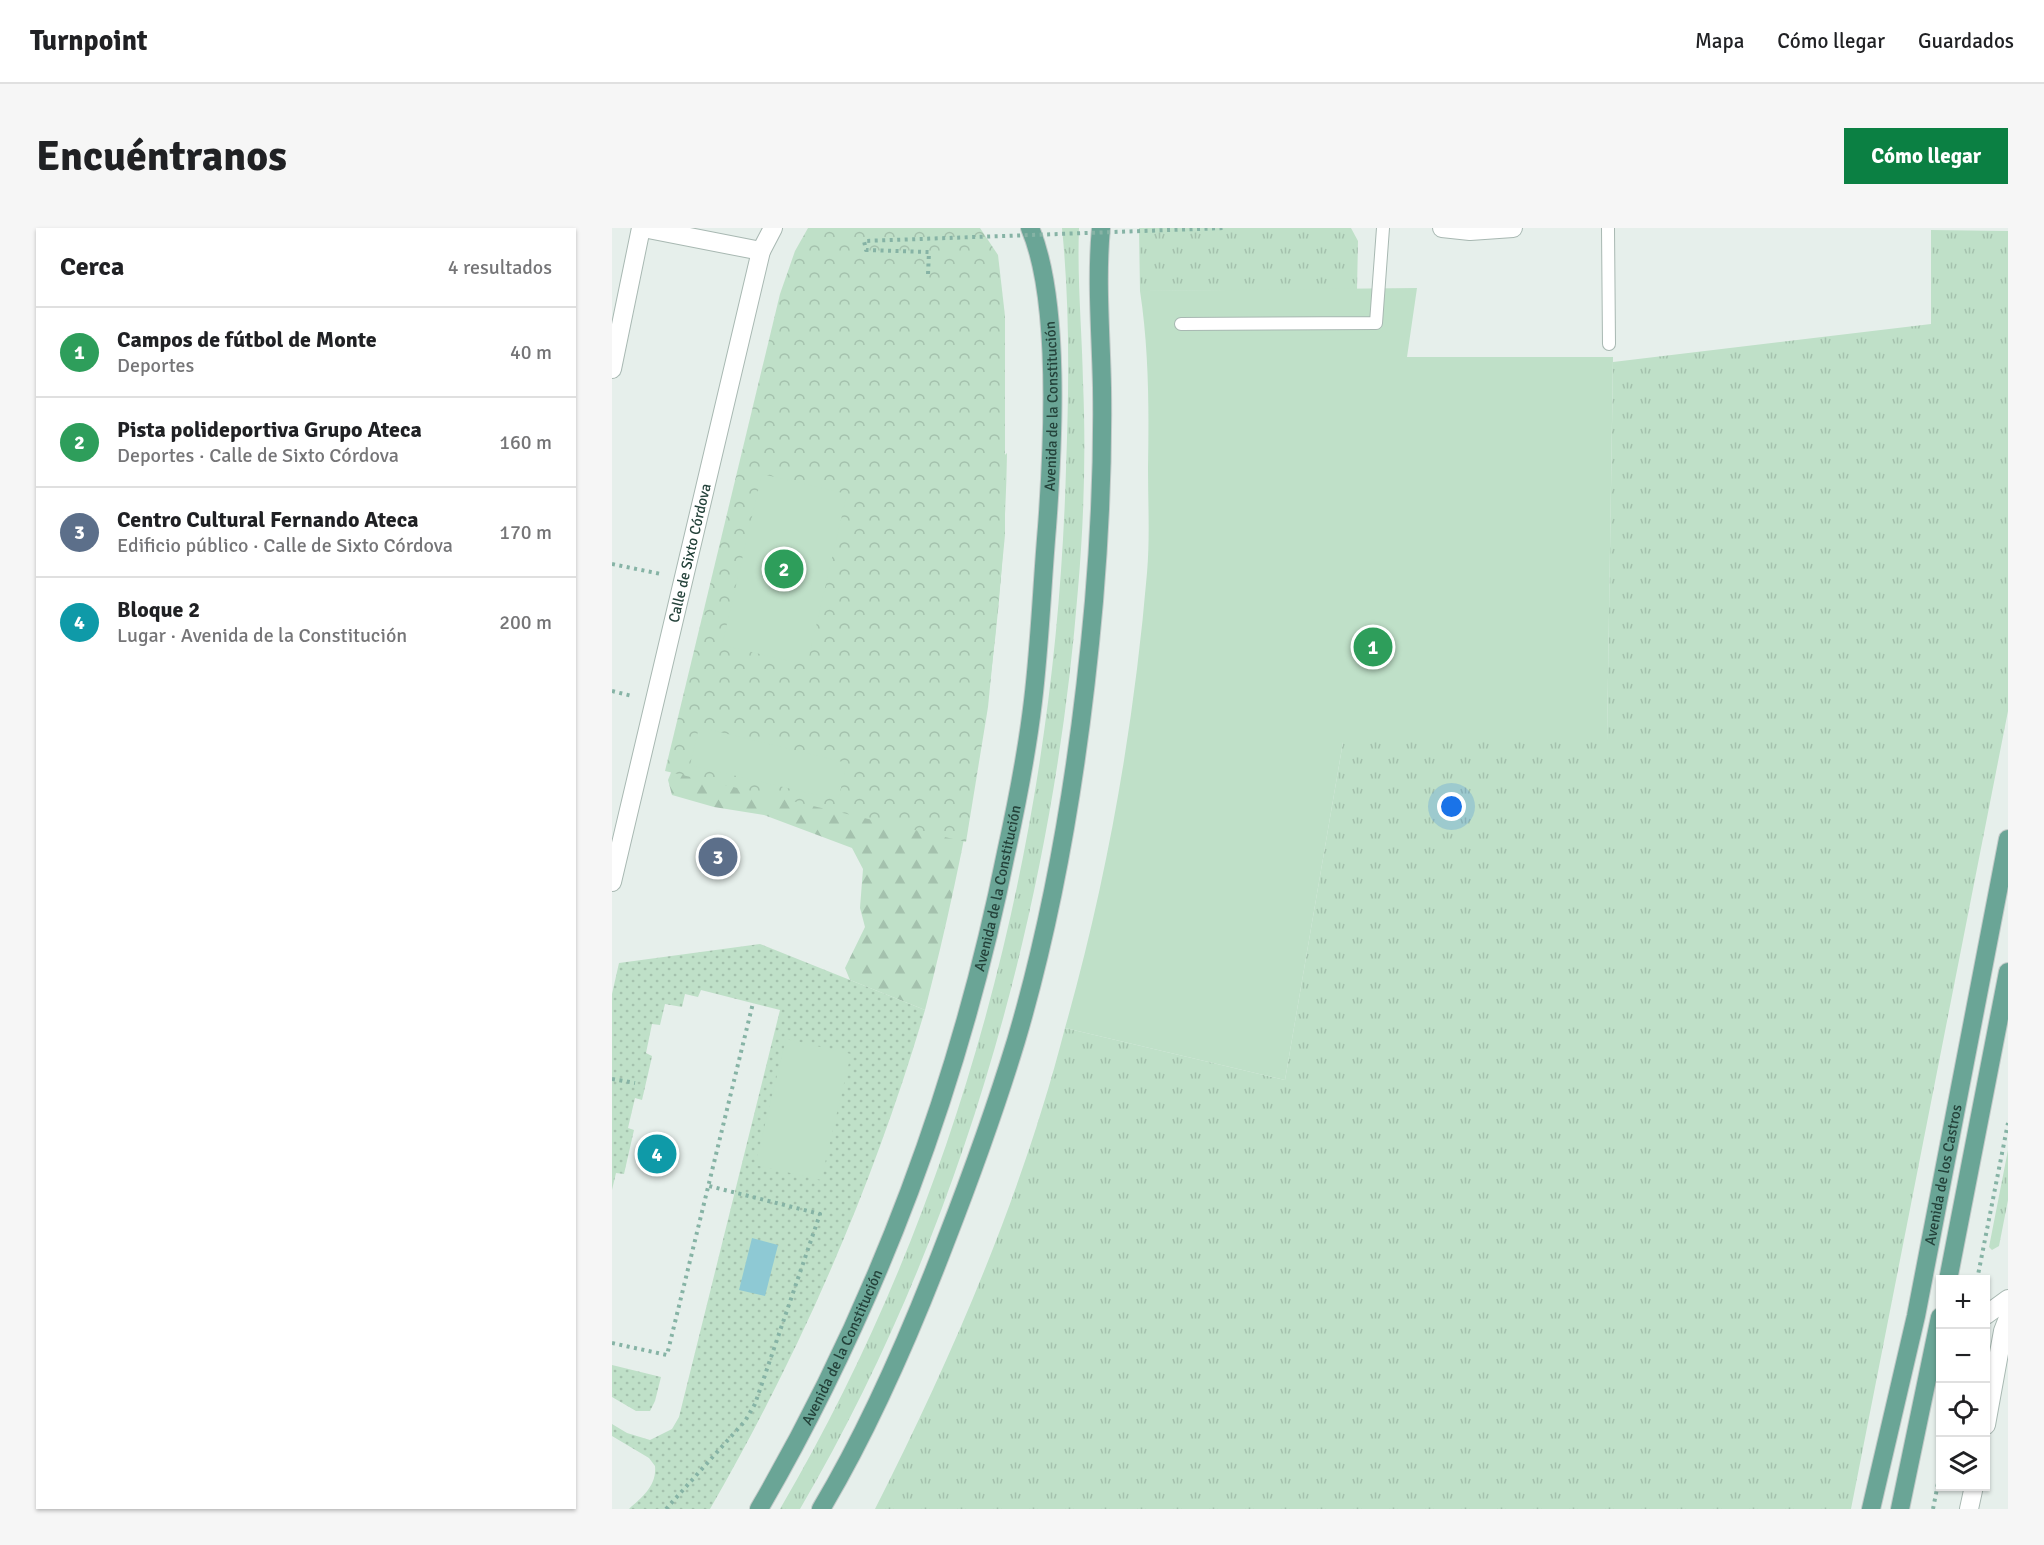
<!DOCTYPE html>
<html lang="es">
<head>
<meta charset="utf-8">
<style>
	body { margin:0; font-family:Signika,sans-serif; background:#f6f6f6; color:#202124 }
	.controls { position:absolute; right:18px; bottom:18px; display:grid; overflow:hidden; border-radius:0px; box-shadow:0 2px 4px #0004 }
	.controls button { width:54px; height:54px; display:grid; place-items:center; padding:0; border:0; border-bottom:2px solid #e0e0e0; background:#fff; color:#202124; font:30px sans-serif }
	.you { position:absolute; left:840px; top:579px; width:21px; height:21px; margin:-15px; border:4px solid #fff; border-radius:50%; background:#1a73e8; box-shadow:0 0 0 9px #1a73e833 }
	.badge { display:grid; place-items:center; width:39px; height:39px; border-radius:50%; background:#0b8043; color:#fff; font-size:20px; font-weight:700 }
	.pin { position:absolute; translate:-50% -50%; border:3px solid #fff; box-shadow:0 2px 6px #0006 }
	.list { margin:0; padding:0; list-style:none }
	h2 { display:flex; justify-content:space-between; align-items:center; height:78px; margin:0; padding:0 24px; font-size:26px }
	h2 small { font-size:20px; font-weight:400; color:#757577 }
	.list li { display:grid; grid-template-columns:39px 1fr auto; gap:18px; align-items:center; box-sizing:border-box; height:90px; padding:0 24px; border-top:2px solid #e0e0e0 }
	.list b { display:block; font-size:22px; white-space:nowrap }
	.list p { margin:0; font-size:20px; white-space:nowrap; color:#757577 }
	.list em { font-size:20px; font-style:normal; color:#757577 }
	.icon { flex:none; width:33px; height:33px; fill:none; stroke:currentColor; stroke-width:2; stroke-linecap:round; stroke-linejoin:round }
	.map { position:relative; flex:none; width:1396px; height:1281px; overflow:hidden; border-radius:0px }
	header { display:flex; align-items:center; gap:36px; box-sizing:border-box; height:84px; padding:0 30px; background:#fff; border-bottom:2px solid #e0e0e0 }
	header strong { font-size:28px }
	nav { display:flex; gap:33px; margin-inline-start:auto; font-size:21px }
	.intro { display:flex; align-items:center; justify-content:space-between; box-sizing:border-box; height:144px; padding:0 36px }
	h1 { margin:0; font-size:42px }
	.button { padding:15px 27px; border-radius:0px; background:#0b8043; color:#fff; font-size:21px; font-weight:700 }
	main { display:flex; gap:36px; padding:0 36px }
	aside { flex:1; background:#fff; border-radius:0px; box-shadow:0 2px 4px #0004 }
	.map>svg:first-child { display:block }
	.grass { fill:url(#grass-tufts) }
	.forest { fill:url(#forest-firs) }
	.park { fill:url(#park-crowns) }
	.garden { fill:url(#garden-dots) }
	.pitch { fill:#bfe0c8 }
	.water { fill:#8ec9d4 }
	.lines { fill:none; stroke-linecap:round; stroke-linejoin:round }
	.service-casing { stroke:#a8b8b2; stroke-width:14 }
	.minor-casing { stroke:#a8b8b2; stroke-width:20 }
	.primary-casing { stroke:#c2cac8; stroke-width:20 }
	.path { stroke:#86b3a5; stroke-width:4; stroke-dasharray:3 4.5; stroke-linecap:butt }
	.service { stroke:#fff; stroke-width:12 }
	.minor { stroke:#fff; stroke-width:18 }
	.primary { stroke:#6aa596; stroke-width:18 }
	.path-bridge { stroke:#86b3a5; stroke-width:4; stroke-dasharray:3 4.5; stroke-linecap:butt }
	.labels { text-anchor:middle; stroke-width:4.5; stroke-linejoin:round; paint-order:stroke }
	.street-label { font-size:15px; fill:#24423a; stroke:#f7fbf9 }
</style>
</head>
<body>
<header>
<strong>Turnpoint</strong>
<nav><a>Mapa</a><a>Cómo llegar</a><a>Guardados</a></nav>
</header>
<div class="intro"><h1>Encuéntranos</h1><a class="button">Cómo llegar</a></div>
<main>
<aside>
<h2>Cerca<small>4 resultados</small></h2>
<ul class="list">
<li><span class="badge" style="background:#2e9e5b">1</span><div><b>Campos de fútbol de Monte</b><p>Deportes</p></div><em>40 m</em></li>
<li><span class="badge" style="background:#2e9e5b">2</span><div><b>Pista polideportiva Grupo Ateca</b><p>Deportes · Calle de Sixto Córdova</p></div><em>160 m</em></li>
<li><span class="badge" style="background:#5c6f8a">3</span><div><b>Centro Cultural Fernando Ateca</b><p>Edificio público · Calle de Sixto Córdova</p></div><em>170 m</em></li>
<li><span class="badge" style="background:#0f9aa8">4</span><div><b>Bloque 2</b><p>Lugar · Avenida de la Constitución</p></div><em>200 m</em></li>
</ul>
</aside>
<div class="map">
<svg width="1396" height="1281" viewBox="0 0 1396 1281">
	<defs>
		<pattern id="grass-tufts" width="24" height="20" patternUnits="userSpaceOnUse" patternTransform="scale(1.5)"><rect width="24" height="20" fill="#bfe0c8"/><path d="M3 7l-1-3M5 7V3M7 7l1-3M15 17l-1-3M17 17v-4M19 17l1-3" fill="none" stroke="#a4c1ad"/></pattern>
		<pattern id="forest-firs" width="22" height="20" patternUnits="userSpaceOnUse" patternTransform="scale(1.5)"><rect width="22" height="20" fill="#bfe0c8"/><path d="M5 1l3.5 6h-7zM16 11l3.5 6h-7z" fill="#a4c1ad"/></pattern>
		<pattern id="park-crowns" width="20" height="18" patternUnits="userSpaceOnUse" patternTransform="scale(1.5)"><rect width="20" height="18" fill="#bfe0c8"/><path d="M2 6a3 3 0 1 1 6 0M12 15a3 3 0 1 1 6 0" fill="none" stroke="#a4c1ad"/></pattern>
		<pattern id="garden-dots" width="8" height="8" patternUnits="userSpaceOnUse" patternTransform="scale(1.5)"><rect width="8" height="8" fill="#bfe0c8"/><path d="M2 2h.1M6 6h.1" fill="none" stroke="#a4c1ad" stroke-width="1.8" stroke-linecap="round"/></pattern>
	</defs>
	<rect width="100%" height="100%" fill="#e6efeb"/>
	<path class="grass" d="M450,0h17c-2,52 3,102 4,154 3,68 1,138 -5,207 -25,316 -117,645 -278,920h-20c184,-314 276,-679 286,-1040 3,-81 4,-161 -4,-241z
		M527,0h212l7,13 -1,49 -217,1z
		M1319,2l77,1v480l-157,798h-976c78,-154 147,-314 190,-481l220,52 58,-338h264l6,-380 318,-38z
		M1396,922v50l-9,46 -7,4 -3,-3z"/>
	<path class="forest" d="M395,225c-3,190 -35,374 -82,557l-75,-30 -5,-12 20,-41 -5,-19 3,-39 -11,-21 -88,-33 -50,-8 -42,-12 -4,-15 6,-15z"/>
	<path class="park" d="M196,0h172l18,27 7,61v219l-17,172 -22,135 -301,-71 115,-477 15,-43z"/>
	<path class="garden" d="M148,716l165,66c-52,176 -124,341 -215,499h-81c13,-12 28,-23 26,-43l-6,-8 -37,-22v-12l15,9 23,7 22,-11 7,-12 101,-407 -79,-20 -3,7 -13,-3 -3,13 -17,-3 -5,21 -8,-1 -6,29 6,3 -1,5 -9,39 -7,-2 -7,30 6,2 -10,44 -8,-1 -4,17v-196l7,-31z
		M0,1137l49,12 -6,24 -5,10h-14l-24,-14z"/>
	<path class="pitch" d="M805,60l-10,69h206l-6,385h-264l-58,338 -220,-52c42,-148 69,-302 82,-455 3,-35 1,-70 1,-105 1,-59 1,-118 -8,-177z
		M150,246l85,20 -40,171 -85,-20z
		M87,499l148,36 -9,37 -148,-35z
		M174,811l65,15 -30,126 -66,-15z"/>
	<path class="water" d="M140,1010l26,7 -13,51 -26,-6z"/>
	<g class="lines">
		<defs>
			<path id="service" d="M996,0l1,116
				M569,96l195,-1 7,-95"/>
			<g id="minor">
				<path d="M31,0l118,23"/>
				<path d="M830,0l28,3 43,-3"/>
				<path d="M0,141l29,-141"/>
				<path id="s1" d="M0,654l149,-631 12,-23"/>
				<path d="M1374,1087l22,-16"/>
				<path d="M1374,1197l17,-94 5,-13"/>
				<path d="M1357,1281l5,-23"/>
			</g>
			<g id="primary">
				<path d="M1336,1052l60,-308"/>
				<path id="s2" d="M147,1281c118,-203 201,-426 247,-656 11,-50 21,-101 27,-152 7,-58 9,-116 14,-174 6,-81 14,-226 -17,-299"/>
				<path d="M209,1281c49,-82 90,-177 124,-266 26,-67 50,-133 71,-202 42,-142 65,-292 78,-440 6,-71 9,-142 8,-213 -1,-53 -6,-107 -1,-160"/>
				<path id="s3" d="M1259,1281l45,-193 92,-477"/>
				<path d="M1288,1281l40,-192"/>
			</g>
		</defs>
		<use href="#service" class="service-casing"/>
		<use href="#minor" class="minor-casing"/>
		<use href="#primary" class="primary-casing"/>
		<path class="path" d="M0,336l49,10
			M0,463l20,5
			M0,851l23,4
			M1365,1052l31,-157
			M0,1115l55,12 86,-352
			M54,1281l79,-88 10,-17 65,-190 -111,-28
			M1321,1281l7,-36"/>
		<use href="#service" class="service"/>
		<use href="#minor" class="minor"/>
		<use href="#primary" class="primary"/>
		<path class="path-bridge" d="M316,46l1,-22 -63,-2 -2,-9 361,-13"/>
	</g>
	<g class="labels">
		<g class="street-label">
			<text dy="5" stroke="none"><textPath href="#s2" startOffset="1154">Avenida de la Constitución</textPath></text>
			<text dy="5" stroke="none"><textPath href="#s1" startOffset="338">Calle de Sixto Córdova</textPath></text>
			<text dy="5" stroke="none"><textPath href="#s2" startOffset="668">Avenida de la Constitución</textPath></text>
			<text dy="5" stroke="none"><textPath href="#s3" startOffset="342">Avenida de los Castros</textPath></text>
			<text dy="5" stroke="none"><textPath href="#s2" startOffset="182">Avenida de la Constitución</textPath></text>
		</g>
	</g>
</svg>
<div class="controls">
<button>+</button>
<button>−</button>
<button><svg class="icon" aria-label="locate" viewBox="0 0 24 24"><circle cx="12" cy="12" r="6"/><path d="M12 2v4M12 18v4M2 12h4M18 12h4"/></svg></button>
<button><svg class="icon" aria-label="layers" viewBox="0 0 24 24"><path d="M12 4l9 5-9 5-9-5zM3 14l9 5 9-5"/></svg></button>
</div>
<div class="you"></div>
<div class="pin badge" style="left:761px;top:419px;background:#2e9e5b">1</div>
<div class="pin badge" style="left:172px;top:341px;background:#2e9e5b">2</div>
<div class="pin badge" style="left:106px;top:629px;background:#5c6f8a">3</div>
<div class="pin badge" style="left:45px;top:926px;background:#0f9aa8">4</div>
</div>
</main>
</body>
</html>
